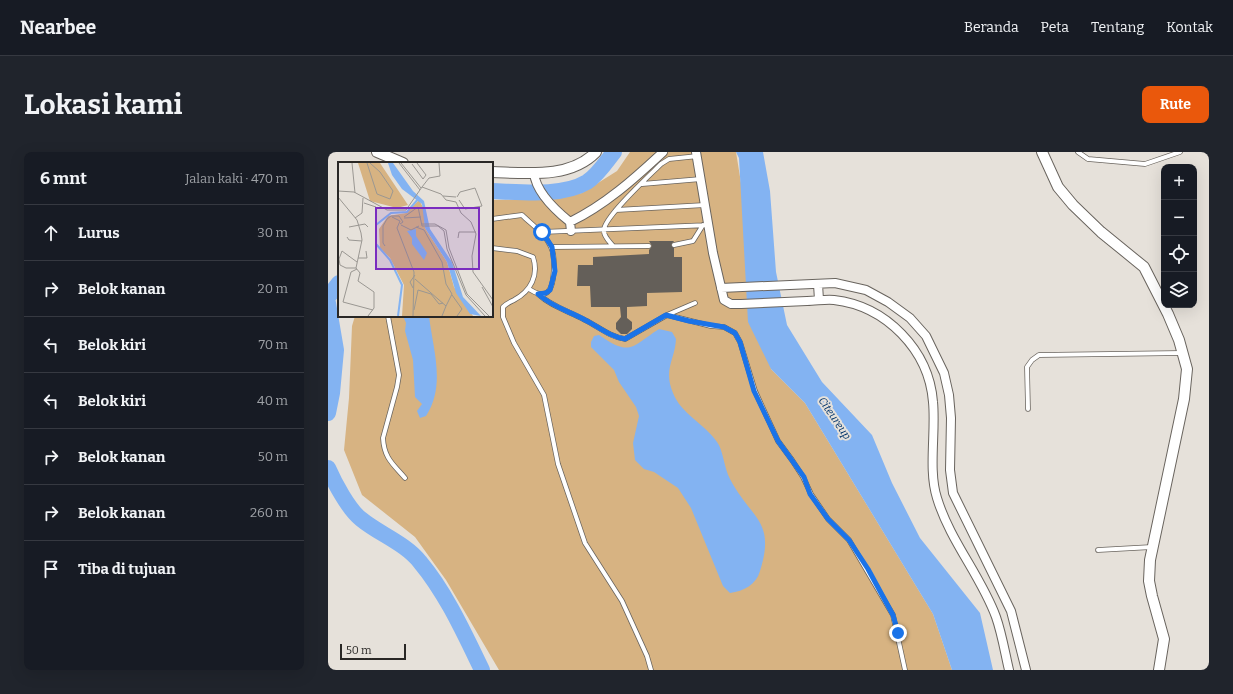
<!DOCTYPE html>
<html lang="id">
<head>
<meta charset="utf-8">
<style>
	body { margin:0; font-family:Bitter,serif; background:#20242c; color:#f1f3f6 }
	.controls { position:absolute; right:12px; top:12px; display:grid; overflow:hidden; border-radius:8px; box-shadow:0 4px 16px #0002 }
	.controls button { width:36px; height:36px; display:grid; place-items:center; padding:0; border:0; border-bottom:1px solid #363941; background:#171b24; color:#f1f3f6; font:20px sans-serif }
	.scale { position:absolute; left:12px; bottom:10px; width:66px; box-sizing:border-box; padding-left:4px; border:2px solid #292725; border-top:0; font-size:11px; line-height:14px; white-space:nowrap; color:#292725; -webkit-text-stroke:3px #e6e1da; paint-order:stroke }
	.stop { position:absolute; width:12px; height:12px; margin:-9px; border:3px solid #1a73e8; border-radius:50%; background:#fff }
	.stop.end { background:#1a73e8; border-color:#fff; box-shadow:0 1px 4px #0008 }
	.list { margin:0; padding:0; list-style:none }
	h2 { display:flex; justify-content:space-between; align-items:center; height:52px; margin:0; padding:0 16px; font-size:17px }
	h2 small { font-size:13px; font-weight:400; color:#9ea1a6 }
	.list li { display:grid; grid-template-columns:26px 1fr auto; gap:12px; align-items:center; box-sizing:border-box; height:56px; padding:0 16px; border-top:1px solid #363941 }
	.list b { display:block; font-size:15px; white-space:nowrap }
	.list em { font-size:13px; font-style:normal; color:#9ea1a6 }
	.icon { flex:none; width:22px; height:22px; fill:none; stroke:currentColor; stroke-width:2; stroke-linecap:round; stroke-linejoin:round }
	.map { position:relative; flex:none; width:881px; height:518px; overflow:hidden; border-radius:8px }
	header { display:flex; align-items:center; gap:24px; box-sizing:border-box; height:56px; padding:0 20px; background:#171b24; border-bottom:1px solid #363941 }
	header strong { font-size:19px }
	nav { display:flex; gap:22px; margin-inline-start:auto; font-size:14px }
	.intro { display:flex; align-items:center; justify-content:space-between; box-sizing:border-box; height:96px; padding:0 24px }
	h1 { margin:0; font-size:28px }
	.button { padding:10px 18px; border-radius:8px; background:#ea580c; color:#fff; font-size:14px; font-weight:700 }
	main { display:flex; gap:24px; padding:0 24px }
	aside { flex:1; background:#171b24; border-radius:8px; box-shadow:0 4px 16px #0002 }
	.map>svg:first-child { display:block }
	.green { fill:#d7b382 }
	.water { fill:#83b3f2 }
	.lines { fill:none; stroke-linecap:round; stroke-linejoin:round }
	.river { stroke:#83b3f2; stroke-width:16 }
	.building { fill:#645f59 }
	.service-casing { stroke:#69645e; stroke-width:5.5 }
	.minor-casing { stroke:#69645e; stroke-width:10 }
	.tertiary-casing { stroke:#69645e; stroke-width:12 }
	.service { stroke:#fff; stroke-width:4 }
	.minor { stroke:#fff; stroke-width:8 }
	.tertiary { stroke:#fff; stroke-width:10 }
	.route { stroke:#1a73e8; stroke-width:5 }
	.labels { text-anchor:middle; stroke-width:4; stroke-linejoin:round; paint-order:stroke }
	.water-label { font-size:11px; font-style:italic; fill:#00336a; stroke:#e6e1da }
	.inset-river { fill:none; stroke:#83b3f2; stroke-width:2 }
	.inset-road { fill:none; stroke:#9a9792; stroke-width:1 }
	.view { fill:#7b2cbf; fill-opacity:0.15; stroke:#7b2cbf; stroke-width:2 }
	.inset-edge { fill:none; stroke:#292725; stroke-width:2 }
</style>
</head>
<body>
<header>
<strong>Nearbee</strong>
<nav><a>Beranda</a><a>Peta</a><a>Tentang</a><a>Kontak</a></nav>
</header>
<div class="intro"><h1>Lokasi kami</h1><a class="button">Rute</a></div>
<main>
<aside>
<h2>6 mnt<small>Jalan kaki · 470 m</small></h2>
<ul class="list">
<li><svg class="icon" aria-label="ahead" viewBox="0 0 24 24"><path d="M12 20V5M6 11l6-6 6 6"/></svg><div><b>Lurus</b></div><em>30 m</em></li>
<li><svg class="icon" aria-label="right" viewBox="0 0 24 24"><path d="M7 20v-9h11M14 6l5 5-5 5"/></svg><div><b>Belok kanan</b></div><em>20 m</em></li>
<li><svg class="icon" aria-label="left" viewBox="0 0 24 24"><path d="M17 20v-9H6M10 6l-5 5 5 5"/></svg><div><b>Belok kiri</b></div><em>70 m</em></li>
<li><svg class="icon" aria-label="left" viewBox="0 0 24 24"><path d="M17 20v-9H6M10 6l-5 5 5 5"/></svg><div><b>Belok kiri</b></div><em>40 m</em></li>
<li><svg class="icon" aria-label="right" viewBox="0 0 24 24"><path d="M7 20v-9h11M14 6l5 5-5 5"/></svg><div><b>Belok kanan</b></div><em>50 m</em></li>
<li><svg class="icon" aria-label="right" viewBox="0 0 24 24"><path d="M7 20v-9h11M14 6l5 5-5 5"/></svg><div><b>Belok kanan</b></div><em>260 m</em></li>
<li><svg class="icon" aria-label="arrive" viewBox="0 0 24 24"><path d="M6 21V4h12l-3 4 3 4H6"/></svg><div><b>Tiba di tujuan</b></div></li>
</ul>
</aside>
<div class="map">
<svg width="881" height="518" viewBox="0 0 881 518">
	<rect width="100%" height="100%" fill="#e6e1da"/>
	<path class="green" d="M302,0h106l35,217 34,34 128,211 19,56h-453l-53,-90 -31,-43 -53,-42 -18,-45 5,-52 3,-72 3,-10h137v-116l63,-1 27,-6 35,-22z"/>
	<path class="water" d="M408,0h27l7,39 6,81 11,53 35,57 50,53 20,48 28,55 60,75 13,57h-41l-19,-56 -128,-211 -34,-34 -23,-47 -9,-164z
		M75,164h26c4,34 17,69 -3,100l-6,2 -3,-7 5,-7 -7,-7 -2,-37 -8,-29 1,-8z
		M331,177l13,3 4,7c-1,21 -13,30 -3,54 8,21 31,30 44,49 6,7 7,26 13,37 21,40 46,41 30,92 -4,14 -16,20 -30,22l-7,-7 -32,-78 -13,-20 -24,-16 -10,-3 -9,-9 -2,-17 6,-27 -3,-9 -17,-25 -5,-12 -23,-23v-5l3,-6 5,-1c32,22 32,12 60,-6z"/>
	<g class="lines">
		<path class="river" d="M164,39c29,1 70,6 95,-9 11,-7 19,-20 27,-30
			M0,145l11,-14
			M0,151l8,47 -4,43 -4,20
			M0,316c6,14 21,42 33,51 18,15 44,24 59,43 26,31 44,71 62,108"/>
	</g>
	<path class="building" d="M321,89h25l-3,4 3,3v9h8v35l-35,1v13l-20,1v11l5,4v7l-5,5h-6l-5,-5v-6l5,-6 -1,-10h-29l-1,-21h-13l1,-21h15v-8l56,-3v-4l3,-4z"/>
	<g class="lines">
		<defs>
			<path id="service" d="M750,0l10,7 57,5 35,-12
				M314,32l59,-5
				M288,58l89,-5
				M164,67l30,-4c10,10 23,18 29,32 4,8 5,41 -5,46 -6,3 -12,-1 -17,-4
				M214,80l167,-7
				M346,93l19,-4 10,-16
				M285,94c-3,-4 -10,-10 -9,-16 0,-13 46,-55 57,-66l8,-5 29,-3
				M224,95l97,-1
				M164,96l25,3 16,6c6,18 -2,34 -19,43 -4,2 -7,3 -11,7v10l11,26 30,52 14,69 27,79 37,58 25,55 4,14
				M210,142c14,13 31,17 47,26 14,7 25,17 40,19l42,-24 28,-12
				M339,163l44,11 13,1 11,6 5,9 15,49 23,50 14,19 11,17 8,17 17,25 21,21 44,75 12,55
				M60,164l11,59 -2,12 -14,51c1,20 10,26 22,40
				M700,257l-1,-42 5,-7 7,-5 143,-2
				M770,398l54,-3"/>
			<path id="minor" d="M368,0l17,101 11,47 7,4h10c22,-1 44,-2 66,-3 9,0 19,-2 27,-1 52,6 95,50 99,102 3,30 -5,68 4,96 13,43 44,78 59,119 6,17 9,36 13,53
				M206,21c2,19 21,37 36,49l1,9
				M242,70c35,-17 64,-43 93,-70
				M490,132l1,16
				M393,136l114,-5 31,7 22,12 22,16 16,18 18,37 5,22 2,23 -1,52 3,23 58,118 15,59"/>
			<path id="tertiary" d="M49,0l26,11
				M714,0l16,35 15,18 28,27 43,35 24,47 11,26 8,29 -3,30 -34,161 -1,21 3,15 12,43 -5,31
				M164,20c34,1 78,7 104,-20"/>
		</defs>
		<use href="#service" class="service-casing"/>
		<use href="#minor" class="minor-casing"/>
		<use href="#tertiary" class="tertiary-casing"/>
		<use href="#service" class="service"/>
		<use href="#minor" class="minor"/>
		<use href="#tertiary" class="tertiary"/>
	</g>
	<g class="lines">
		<path class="route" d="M214,80l10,15 3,24 -5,19 -4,3 -8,1c14,13 31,17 47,26 14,7 25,17 40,19l41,-24 23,6 35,6 11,6 5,9 14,49 24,50 26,36 6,17 18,25 21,21 19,29 25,46 5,18"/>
	</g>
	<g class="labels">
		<g class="water-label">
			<text transform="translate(507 266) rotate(56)" y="4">Citeureup</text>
		</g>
	</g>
	<g transform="translate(10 10)">
		<rect width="155" height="155" fill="#e6e1da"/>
		<path d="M20,1h22l28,42 -11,3 -27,-7zM81,38l5,9 1,19 22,34 7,25 19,29h-71l2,-31 -14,-27 -10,-10 -1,-19 9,-13 18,-3z" fill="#d7b382"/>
		<path d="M50,1h5l20,28 11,10 6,28 22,33 11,35 18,19 -11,-2 -14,-21 -9,-31 -22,-34 -3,-24 -20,-15 -10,-14zM78,67v7l11,17 -3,7 -12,-16v-6l-5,-7z" fill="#83b3f2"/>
		<path class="inset-river" d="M60,154l4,-31 -12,-25 -14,-16v-19l15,-12 16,-1 12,-14"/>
		<path class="inset-road" d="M14,1l3,30M29,1l10,31 13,5 3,-8 -13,-19 -10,-9M61,1l21,27M63,1l20,25M74,2l11,15 3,-4 -9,-12M84,25l7,-9 11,-2 -1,-13M0,29l16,1 33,18h19l16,-23 19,7 5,6 10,2 5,11 10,9 5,12 -4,22 1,16 20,28M105,34l13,1M0,35l19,23 4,13 1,7 -6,28 4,5 -2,8 16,11v16l-6,8M119,35l3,-5 15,-4 7,18 -17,3 -6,-9M26,41l12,4M54,55l8,4 -3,7 17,44 -1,44M66,55l14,-10 4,19h16l6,5 3,18 19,46 19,21M17,56l7,-5 1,-15M66,56l17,-1M84,62h13l11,6 3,18 18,46 22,22M63,63l10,5 8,-4M11,65l16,-3 3,3M78,65l8,3 18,32 4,22 6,10 -6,12M9,75l2,3 13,1M120,76l1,-6h17M47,84l-2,-3v-17l4,-7 4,-3h8l4,6 -3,2M20,96h9l-1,-7M18,106h-10l-6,-3 -1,-6 3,-8 15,11M19,107l-6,3 -8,30 30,8M77,117l31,27 -4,10M144,125l11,20M75,126l-3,-6 5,-7M114,133l10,14 -5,7M76,148l4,-20 13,4 8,10 4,-1"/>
		<path class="view" d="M38,46h103v61h-103z"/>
		<rect width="155" height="155" class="inset-edge"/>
	</g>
</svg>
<div class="controls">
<button>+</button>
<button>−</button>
<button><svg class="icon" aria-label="locate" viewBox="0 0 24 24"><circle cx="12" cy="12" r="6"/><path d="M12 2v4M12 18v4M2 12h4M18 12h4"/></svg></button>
<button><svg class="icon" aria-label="layers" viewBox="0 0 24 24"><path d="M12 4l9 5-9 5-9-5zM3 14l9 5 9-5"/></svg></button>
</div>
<div class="scale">50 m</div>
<div class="stop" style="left:214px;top:80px"></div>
<div class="stop end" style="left:570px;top:481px"></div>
</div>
</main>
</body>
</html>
